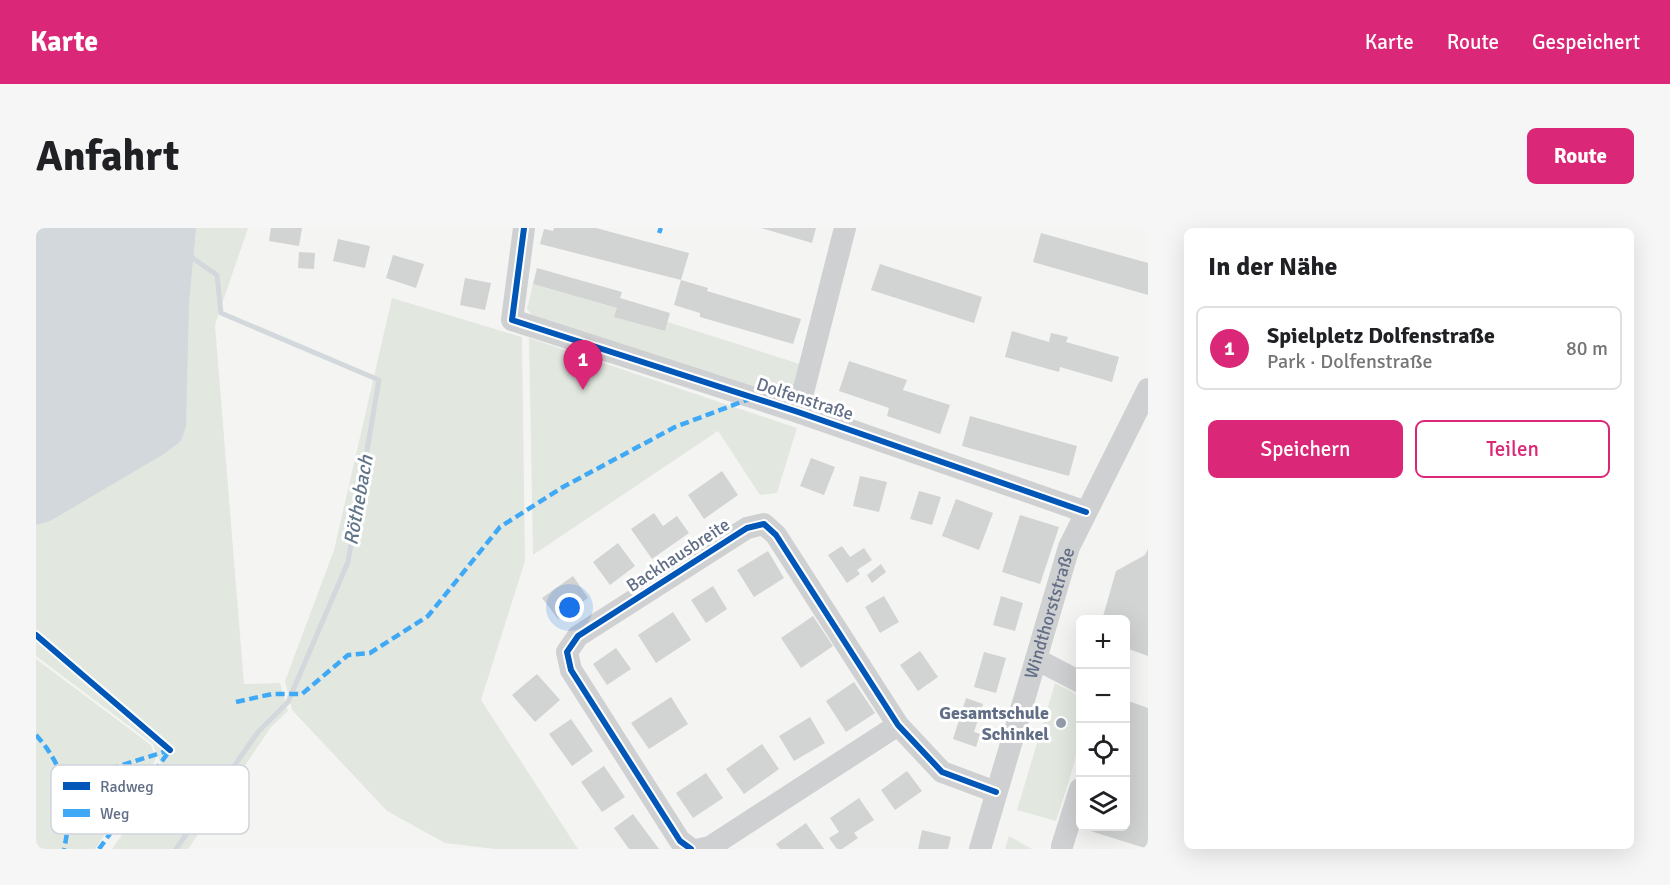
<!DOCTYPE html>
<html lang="de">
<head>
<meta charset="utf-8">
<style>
	body { margin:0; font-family:Signika,sans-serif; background:#f6f6f6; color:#202124 }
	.controls { position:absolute; right:18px; bottom:18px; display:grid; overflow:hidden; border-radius:9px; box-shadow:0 6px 24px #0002 }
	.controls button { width:54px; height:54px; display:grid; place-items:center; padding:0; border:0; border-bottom:2px solid #e0e0e0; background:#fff; color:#202124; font:30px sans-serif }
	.you { position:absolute; left:534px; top:380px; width:21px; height:21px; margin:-15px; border:4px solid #fff; border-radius:50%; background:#1a73e8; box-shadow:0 0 0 9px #1a73e833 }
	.badge { display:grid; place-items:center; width:39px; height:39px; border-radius:50%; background:#db2777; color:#fff; font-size:20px; font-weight:700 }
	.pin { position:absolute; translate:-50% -50px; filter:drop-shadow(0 2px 3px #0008) }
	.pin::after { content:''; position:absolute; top:32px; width:21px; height:18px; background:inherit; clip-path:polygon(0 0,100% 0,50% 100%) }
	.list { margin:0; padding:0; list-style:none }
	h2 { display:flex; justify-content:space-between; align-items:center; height:78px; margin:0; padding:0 24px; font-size:26px }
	h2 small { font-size:20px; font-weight:400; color:#757577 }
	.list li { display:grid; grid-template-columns:39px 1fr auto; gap:18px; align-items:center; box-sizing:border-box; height:84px; margin:0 12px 12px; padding:0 12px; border:2px solid #e0e0e0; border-radius:9px }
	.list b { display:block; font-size:22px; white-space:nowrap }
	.list p { margin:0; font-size:20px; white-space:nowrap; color:#757577 }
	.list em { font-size:20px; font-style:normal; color:#757577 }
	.actions { display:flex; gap:12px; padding:18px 24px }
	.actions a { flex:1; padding:14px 0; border:2px solid #db2777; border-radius:9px; text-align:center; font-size:21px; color:#db2777 }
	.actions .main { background:#db2777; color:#fff }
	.icon { flex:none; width:33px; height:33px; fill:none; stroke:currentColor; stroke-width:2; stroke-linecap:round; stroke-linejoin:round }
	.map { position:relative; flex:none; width:1112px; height:621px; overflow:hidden; border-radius:9px }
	header { display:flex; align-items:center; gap:36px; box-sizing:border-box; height:84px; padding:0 30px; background:#db2777; color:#fff }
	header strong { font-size:28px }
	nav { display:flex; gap:33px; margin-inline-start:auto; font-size:21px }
	.intro { display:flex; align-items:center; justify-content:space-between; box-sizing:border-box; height:144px; padding:0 36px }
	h1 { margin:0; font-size:42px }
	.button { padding:15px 27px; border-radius:9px; background:#db2777; color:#fff; font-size:21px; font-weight:700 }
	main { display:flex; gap:36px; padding:0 36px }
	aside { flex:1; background:#fff; border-radius:9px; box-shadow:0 6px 24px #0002 }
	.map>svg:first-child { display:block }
	.green { fill:#e2e8e0 }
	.water { fill:#d2d8dc }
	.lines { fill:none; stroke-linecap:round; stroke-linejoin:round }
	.stream { stroke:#d2d8dc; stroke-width:5 }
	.building { fill:#d2d3d3 }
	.minor { stroke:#cfd0d1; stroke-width:22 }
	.quiet { stroke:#3fa9f5; stroke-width:4.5; stroke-dasharray:9 4.5; stroke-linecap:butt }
	.cycleway-casing { stroke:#fff; stroke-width:10 }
	.cycleway { stroke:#0057b8; stroke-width:6 }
	.poi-dot { fill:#949dac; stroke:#fff; stroke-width:2 }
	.labels { text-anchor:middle; stroke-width:6; stroke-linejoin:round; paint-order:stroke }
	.street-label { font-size:18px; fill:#616e86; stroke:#fff }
	.poi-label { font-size:18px; font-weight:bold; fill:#616e86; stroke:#fff; text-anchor:end }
	.water-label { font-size:20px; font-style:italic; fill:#62768a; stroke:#fff }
	.key { fill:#fff; stroke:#d0d4db; stroke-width:1.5 }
	.key-label { font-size:16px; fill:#616e86 }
</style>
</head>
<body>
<header>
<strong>Karte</strong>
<nav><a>Karte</a><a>Route</a><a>Gespeichert</a></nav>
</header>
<div class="intro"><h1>Anfahrt</h1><a class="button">Route</a></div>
<main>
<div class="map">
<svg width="1112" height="621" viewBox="0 0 1112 621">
	<rect width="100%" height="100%" fill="#f4f5f2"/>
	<path class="green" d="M0,0h212l-33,97 29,359 36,-1 8,28 -17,16 -54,80 -54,-37 -10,-26 -117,-88z
		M497,56l84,24 -2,8 50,15 3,-9 135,43 -11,33 -258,-80 -7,-9z
		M356,70l130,39 3,224 -44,139 97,149h-83l-50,-6 -58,-32 -95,-101 -7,-29 49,-131z
		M493,110l268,90 -20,65 -17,2 -42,-64 -185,124z
		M0,431l115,86 5,14 -61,90h-59z
		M1019,455c6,4 16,7 21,12 19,19 -13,103 -20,126l-39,-11z
		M129,546l51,35 -28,40h-76z
		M973,608l23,13h-27z"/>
	<path class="water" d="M4,0h156l-7,76 -3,122 -5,15 -17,13 -114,67 -14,4v-294z"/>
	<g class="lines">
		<path class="stream" d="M140,621l82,-117 30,-30 60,-140 31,-182 -158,-67 -4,-38 -26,-18"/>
	</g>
	<path class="building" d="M235,0h31l-3,18 -30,-5z
		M518,0h42l93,25 -8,27 -141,-36 4,-15 9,2z
		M725,0h55l-4,15z
		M1005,5l107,30v32l-115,-33z
		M302,11l32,7 -5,22 -32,-7z
		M263,24l16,1 -1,16 -16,-1z
		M357,27l31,9 -8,24 -30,-10z
		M844,36l102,33 -8,26 -103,-33z
		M501,40l85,24 -2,6 50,15 -5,18 -51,-14 3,-9 -84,-24z
		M429,50l26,5 -6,27 -25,-5z
		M645,52l27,8 -1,3 94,28 -8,25 -93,-27v-4l-26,-8z
		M976,103l37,11 2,-9 17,4 -2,5 53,15 -7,25 -52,-15 -1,5 -54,-15z
		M813,133l58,19 -4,10 47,15 -10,29 -53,-18 2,-8 -50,-17z
		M934,188l107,30 -8,30 -107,-30z
		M775,230l24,9 -11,28 -24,-9z
		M686,243l16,24 -34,24 -16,-24z
		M824,248l27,6 -8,30 -26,-6z
		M883,263l22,6 -9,28 -22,-6z
		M920,271l37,14 -14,37 -37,-14z
		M618,285l9,13 14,-10 12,17 -37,26 -21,-30z
		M984,287l39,12 -19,57 -38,-12z
		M582,315l17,23 -25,19 -17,-23z
		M806,318l8,11 14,-9 8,12 -15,10 3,4 -13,9 -19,-28z
		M1112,321v107l-22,-8v-28h-24l14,-49 29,-16z
		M732,323l16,27 -30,19 -17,-27z
		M845,336l5,8 -14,11 -5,-8z
		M537,348l15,22 -30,21 -16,-21z
		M677,358l14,23 -21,14 -15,-23z
		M848,368l15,26 -19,11 -15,-26z
		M965,368l22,7 -8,28 -22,-6z
		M637,384l18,28 -35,23 -18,-28z
		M777,388l20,30 -32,22 -20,-30z
		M580,420l15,21 -24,16 -14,-21z
		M884,423l18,26 -20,14 -18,-26z
		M948,424l22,6 -10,35 -22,-6z
		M501,446l23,26 -25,22 -23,-27z
		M818,454l21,31 -29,19 -20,-31z
		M635,469l17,27 -39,25 -18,-26z
		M930,470l17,6 -9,28 6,2 -4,13 -23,-8z
		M1090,472l22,8v141l-64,-20v-3h42z
		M774,489l15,26 -31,18 -15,-25z
		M535,491l22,32 -21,15 -23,-32z
		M726,516l17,25 -35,25 -18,-25z
		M568,538l21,31 -23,15 -21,-30z
		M871,543l15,20 -27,19 -14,-20z
		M670,545l17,25 -30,20 -17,-25z
		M823,570l15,22 -20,13 4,5 -16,11h-5l-8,-11 10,-6 -9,-14z
		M597,586l26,35h-30l-15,-21z
		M770,595l18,26h-44l-4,-5z
		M886,602l29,7 -3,12h-30z"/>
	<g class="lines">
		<g class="minor">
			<path d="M488,0l-12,92 286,92 288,100"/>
			<path d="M762,184l47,-184"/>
			<path d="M1000,431l44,23"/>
			<path d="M1026,618l18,-57"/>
			<path d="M655,621l-11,-8 -109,-171 -4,-18 11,-16 169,-108 17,-4 12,11 122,190 44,47 54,20"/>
			<path d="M664,621l10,-2 188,-122"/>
			<path id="s1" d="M944,621l89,-302 79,-158"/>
		</g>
		<path class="quiet" d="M623,5l2,-5
			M200,474l36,-8h30l46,-39 22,-2 58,-37 72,-89 63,-40 112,-60 77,-29
			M0,507c30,33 38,71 28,114
			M23,541l22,9 89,-28
			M63,621l71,-99"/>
		<defs>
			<path id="cycleway" d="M488,0l-12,92 286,92 288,100
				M0,407l134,115
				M655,621l-11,-8 -109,-171 -4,-18 11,-16 169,-108 17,-4 12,11 122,190 44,47 54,20"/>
		</defs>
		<use href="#cycleway" class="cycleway-casing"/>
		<use href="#cycleway" class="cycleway"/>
	</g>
	<circle class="poi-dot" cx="1025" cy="495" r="6"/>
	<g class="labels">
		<g class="street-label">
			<text transform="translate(769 171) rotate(18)" y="6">Dolfenstraße</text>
			<text transform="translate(642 327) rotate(-33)" y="6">Backhausbreite</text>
			<text dy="6" stroke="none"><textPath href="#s1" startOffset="246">Windthorststraße</textPath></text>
		</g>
		<g class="poi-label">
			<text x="1013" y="491">Gesamtschule<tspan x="1013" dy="21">Schinkel</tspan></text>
		</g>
		<g class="water-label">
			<text transform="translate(322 272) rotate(-80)" y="7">Röthebach</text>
		</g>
	</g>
	<rect x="15" y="537" width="198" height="69" rx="9" class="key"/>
	<rect x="27" y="554" width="27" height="8" fill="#0057b8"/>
	<rect x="27" y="581" width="27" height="8" fill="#3fa9f5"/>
	<g class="key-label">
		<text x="64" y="564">Radweg</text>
		<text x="64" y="591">Weg</text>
	</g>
</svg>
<div class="controls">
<button>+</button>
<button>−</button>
<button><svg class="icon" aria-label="locate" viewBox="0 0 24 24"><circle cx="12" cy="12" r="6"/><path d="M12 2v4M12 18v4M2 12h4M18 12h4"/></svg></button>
<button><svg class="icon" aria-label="layers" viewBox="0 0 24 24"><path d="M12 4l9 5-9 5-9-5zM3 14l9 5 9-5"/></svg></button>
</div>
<div class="you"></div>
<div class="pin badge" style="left:547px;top:162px">1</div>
</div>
<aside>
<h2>In der Nähe<small></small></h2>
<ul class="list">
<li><span class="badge">1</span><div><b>Spielpletz Dolfenstraße</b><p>Park · Dolfenstraße</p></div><em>80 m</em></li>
</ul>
<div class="actions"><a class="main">Speichern</a><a>Teilen</a></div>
</aside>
</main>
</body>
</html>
